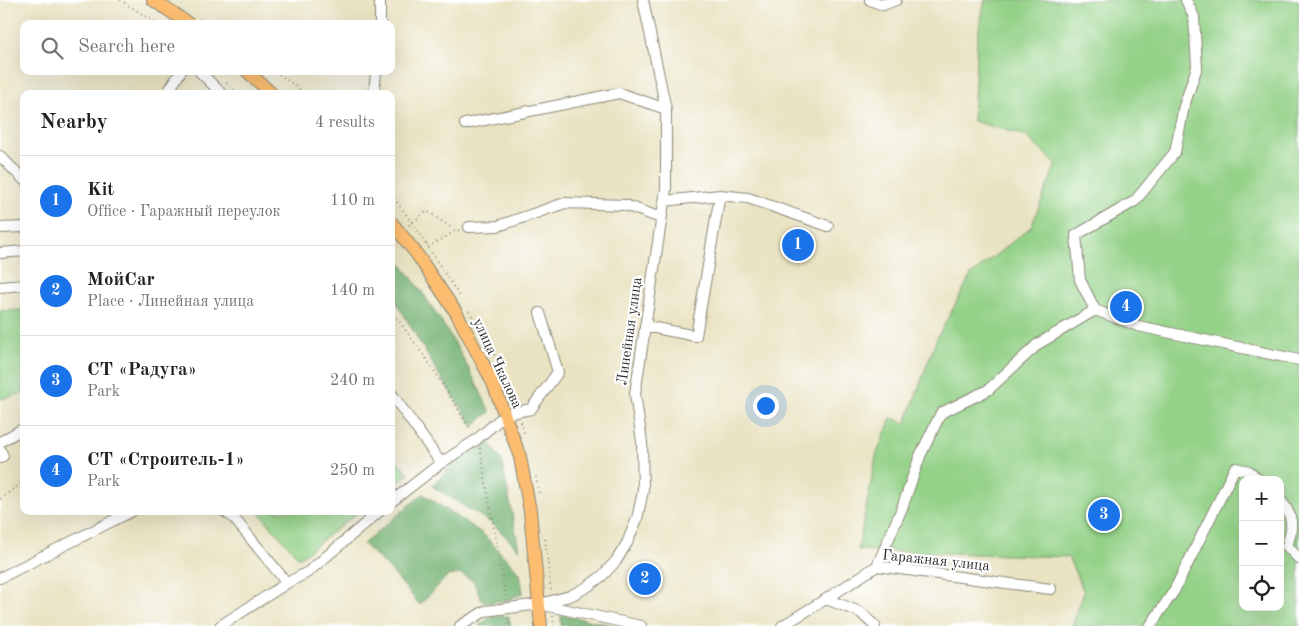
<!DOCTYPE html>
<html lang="en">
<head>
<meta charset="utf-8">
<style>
	body { margin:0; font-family:"Old Standard TT",serif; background:#f2f2f2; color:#202124 }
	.controls { position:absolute; right:15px; bottom:15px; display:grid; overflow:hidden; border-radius:10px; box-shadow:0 5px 20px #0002 }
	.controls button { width:45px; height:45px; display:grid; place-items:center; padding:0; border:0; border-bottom:1px solid #e0e0e0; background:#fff; color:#202124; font:25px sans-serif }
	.you { position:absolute; left:765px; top:405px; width:18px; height:18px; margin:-12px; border:4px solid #fff; border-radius:50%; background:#1a73e8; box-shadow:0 0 0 8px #1a73e833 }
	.badge { display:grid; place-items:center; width:32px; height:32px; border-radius:50%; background:#1a73e8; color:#fff; font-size:16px; font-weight:700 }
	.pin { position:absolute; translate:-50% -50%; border:2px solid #fff; box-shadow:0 1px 5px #0006 }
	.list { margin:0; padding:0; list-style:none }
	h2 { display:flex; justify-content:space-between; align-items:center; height:65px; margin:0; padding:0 20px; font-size:21px }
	h2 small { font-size:16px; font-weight:400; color:#757577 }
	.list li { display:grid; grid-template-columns:32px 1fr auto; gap:15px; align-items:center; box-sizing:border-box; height:90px; padding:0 20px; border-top:1px solid #e0e0e0 }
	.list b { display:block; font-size:19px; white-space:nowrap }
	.list p { margin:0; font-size:16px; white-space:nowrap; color:#757577 }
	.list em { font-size:16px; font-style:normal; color:#757577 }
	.icon { flex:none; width:28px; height:28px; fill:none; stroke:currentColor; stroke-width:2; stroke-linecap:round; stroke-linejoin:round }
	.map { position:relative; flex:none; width:1299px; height:626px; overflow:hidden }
	.search { position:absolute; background:#fff; box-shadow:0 5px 20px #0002; left:20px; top:20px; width:375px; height:55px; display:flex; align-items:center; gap:12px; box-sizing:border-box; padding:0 18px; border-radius:10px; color:#757577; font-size:19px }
	.panel { position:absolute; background:#fff; box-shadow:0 5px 20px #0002; left:20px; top:90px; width:375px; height:425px; border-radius:10px }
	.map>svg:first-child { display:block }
	.green { fill:#94d288; stroke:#607e5a; fill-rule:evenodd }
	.forest { fill:#77b474; stroke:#517050 }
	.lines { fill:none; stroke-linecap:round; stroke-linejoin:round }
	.minor-casing { stroke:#8a8776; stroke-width:12 }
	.major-casing { stroke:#8a8776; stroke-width:14 }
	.path { stroke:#8a8776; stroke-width:2; stroke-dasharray:1 4; stroke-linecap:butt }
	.minor { stroke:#fff; stroke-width:10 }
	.major { stroke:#fcbd6f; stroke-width:12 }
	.major-bridge-casing { stroke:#8a8776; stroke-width:14; stroke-linecap:butt }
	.path-bridge { stroke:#8a8776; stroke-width:2; stroke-dasharray:1 4; stroke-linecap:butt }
	.major-bridge { stroke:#fcbd6f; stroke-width:12 }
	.labels { text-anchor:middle; stroke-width:4.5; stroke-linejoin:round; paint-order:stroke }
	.street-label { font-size:15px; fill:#2b2b2b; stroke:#fff }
</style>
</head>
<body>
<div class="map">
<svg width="1299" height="626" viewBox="0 0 1299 626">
	<rect width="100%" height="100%" fill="#fff"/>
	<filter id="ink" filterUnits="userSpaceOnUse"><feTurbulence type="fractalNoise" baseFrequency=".02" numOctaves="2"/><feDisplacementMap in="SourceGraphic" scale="10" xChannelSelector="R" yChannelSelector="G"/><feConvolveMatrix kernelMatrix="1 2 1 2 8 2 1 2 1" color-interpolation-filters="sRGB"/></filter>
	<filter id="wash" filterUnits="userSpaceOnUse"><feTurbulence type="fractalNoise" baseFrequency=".0096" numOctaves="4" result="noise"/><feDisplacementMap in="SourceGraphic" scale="20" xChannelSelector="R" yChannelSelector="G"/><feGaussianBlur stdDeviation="1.12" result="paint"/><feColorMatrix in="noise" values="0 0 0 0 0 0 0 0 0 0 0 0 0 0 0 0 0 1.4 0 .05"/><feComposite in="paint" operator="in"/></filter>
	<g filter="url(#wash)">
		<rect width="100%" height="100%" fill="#e9e3c2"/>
		<path class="green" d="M985,0h314v626h-227l12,-34 -16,-35 -210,-7 18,-94 15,-38 15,5 30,-83 35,-65 60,-48 25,-63 -30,-28 -53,-15 4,-82zM1243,480h37v127h-37z
			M24,310v83l-24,6v-88z
			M391,454l18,20 -18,13z
			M258,511h102l-61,47z"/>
		<path class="forest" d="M391,251c41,51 72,102 99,161l-17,14 -37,-56 -45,-77z
			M483,442l8,3 11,16 17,89 -26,-26 -61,-38c16,-17 30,-35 51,-44z
			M423,494l60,40 37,39 3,20 -15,7 -25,3 -10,-22 -12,-7 -14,2 -27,29 -32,-38 -25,-23z
			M561,615l53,10 -53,1z
			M509,616l2,10h-33l13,-9z"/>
	</g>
	<g filter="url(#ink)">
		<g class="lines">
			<defs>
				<path id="minor" d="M380,0v24
					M870,0l13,5 13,-5
					M199,71l23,23
					M175,94l-5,-5 11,-18
					M374,94l2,-23
					M465,124l154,-31 47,16
					M0,156l24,24
					M720,195l28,3 80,28
					M469,227l29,-1 67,-23 60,2 36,13
					M0,228l24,-1
					M0,253l24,-2
					M0,287l24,-2
					M1095,310l-15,-30 -4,-45 59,-34 40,-49 9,-46 13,-39 -3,-50 -8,-17
					M645,326l51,10 24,-141 -56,6
					M391,393l50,70
					M0,442l24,-14
					M0,449l3,7 -3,2
					M1280,500c14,15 13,28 7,46l12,13
					M391,502l50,-39 35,-23 30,-26 25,-5 27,-37 -18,-59
					M224,511l9,6 54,66
					M877,566l25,-58 18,-52 21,-43 47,-23 50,-46 57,-34 43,16 161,34
					M0,578l132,-67
					M826,599l51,-33 174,23
					M544,605l97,21
					M220,626l67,-43 21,-11 72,-61
					M460,626l25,-15 55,-7 30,-8 17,-9 15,-11 14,-15 11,-18 10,-24 6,-28 -1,-49 -7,-48 31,-205v-80l-23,-109
					M782,626l44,-27 34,13 15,14
					M1150,626l24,-35 61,-123 14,3 10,9"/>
				<path id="major" d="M153,0l36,24
					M247,71l25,23
					M416,253l41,61 36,69 27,74 10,54 11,115"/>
			</defs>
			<use href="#minor" class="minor-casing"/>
			<use href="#major" class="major-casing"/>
			<path class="path" d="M120,0l38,24
				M199,19l7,5
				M275,71l31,23
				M226,83l13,11
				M391,194l18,24
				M409,225l18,-14 29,20 4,-1
				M426,244l34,53
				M428,247l28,-16
				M391,299l3,15 38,53 39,63
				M469,311c19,30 34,58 45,92
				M521,422l4,14
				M480,448l26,150
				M536,477l3,17
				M0,499l24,-18
				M545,539l6,52
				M553,616l1,10
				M508,618l1,8"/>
			<use href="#minor" class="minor"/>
			<use href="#major" class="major"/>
			<defs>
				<path id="major-bridge" d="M391,222l25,31"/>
			</defs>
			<use href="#major-bridge" class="major-bridge-casing"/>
			<path class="path-bridge" d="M409,218l17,26"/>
			<use href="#major-bridge" class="major-bridge"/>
		</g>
	</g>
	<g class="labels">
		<g class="street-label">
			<text transform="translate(629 331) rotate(-82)" y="5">Линейная улица</text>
			<text transform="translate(498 363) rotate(65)" y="5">улица Чкалова</text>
			<text transform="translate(936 560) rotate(6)" y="5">Гаражная улица</text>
		</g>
	</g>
</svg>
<div class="controls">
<button>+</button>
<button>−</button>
<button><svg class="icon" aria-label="locate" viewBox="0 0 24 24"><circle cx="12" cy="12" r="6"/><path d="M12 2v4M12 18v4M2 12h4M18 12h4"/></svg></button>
</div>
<div class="you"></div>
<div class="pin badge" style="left:798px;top:245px">1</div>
<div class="pin badge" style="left:645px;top:579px">2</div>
<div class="pin badge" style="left:1104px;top:515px">3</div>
<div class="pin badge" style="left:1126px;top:307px">4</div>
<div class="search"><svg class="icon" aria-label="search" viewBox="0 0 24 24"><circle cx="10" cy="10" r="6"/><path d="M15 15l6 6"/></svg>Search here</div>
<section class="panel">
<h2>Nearby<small>4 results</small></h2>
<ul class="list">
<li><span class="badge">1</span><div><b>Kit</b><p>Office · Гаражный переулок</p></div><em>110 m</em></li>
<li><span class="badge">2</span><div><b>МойCar</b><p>Place · Линейная улица</p></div><em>140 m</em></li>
<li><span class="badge">3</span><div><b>СТ «Радуга»</b><p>Park</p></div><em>240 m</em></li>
<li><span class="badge">4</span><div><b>СТ «Строитель-1»</b><p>Park</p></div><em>250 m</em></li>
</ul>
</section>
</div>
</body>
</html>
